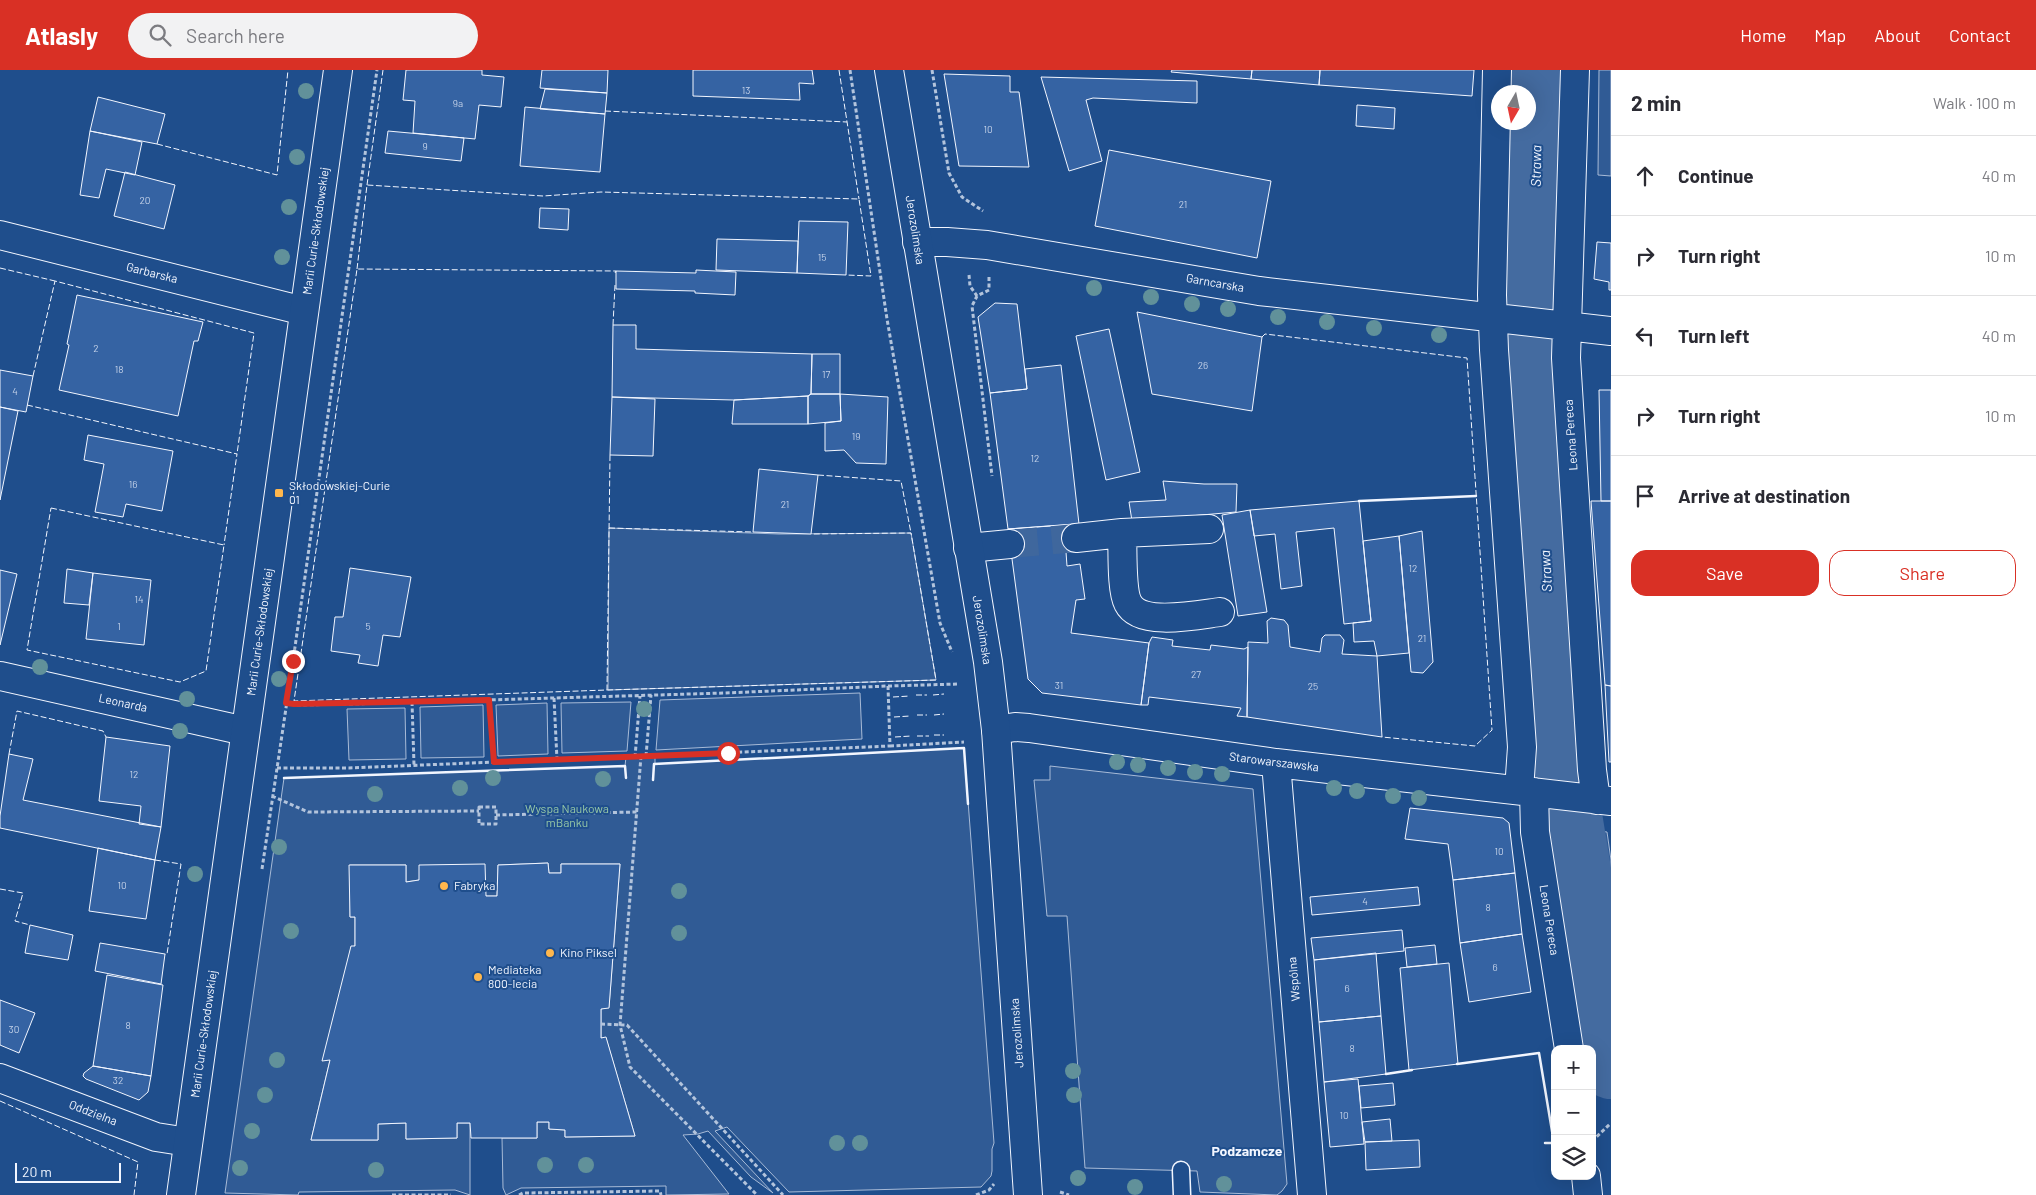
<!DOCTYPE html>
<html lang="en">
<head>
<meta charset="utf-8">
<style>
	body { margin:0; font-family:Barlow,sans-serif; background:#f2f2f3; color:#2b2b33 }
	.controls { position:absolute; right:15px; bottom:15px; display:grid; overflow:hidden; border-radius:10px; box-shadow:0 5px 20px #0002 }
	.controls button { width:45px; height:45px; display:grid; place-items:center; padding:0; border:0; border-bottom:1px solid #e1e1e2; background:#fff; color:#2b2b33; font:25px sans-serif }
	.compass { position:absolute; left:1491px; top:15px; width:45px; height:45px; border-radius:50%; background:#fff; box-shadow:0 5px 20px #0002; rotate:189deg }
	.scale { position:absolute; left:15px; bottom:12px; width:106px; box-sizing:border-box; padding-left:5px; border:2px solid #f2f6ff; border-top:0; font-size:14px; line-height:18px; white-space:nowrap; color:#f2f6ff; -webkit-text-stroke:4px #1f4e8c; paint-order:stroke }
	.stop { position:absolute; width:15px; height:15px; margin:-11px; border:4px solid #d93025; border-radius:50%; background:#fff }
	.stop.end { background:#d93025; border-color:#fff; box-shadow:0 1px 5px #0008 }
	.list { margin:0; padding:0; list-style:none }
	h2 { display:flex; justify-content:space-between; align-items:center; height:65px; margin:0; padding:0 20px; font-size:21px }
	h2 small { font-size:16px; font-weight:400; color:#7c7c81 }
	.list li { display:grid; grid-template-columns:32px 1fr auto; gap:15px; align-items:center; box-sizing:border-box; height:80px; padding:0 20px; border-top:1px solid #e1e1e2 }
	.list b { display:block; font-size:19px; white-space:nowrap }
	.list em { font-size:16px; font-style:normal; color:#7c7c81 }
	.actions { display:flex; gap:10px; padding:15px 20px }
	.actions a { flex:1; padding:11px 0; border:1px solid #d93025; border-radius:15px; text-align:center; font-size:18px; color:#d93025 }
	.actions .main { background:#d93025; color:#fff }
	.icon { flex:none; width:28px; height:28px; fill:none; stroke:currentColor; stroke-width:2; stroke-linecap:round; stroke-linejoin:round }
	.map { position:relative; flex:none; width:1611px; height:1125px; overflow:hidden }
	header { display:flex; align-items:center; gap:30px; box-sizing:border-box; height:70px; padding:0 25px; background:#d93025; color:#fff }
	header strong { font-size:24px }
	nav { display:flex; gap:28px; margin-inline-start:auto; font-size:18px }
	.search { width:350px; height:45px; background:#f2f2f3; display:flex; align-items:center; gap:12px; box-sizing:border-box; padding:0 18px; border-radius:28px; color:#7c7c81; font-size:19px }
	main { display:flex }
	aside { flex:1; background:#fff }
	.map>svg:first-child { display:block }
	.built { fill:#305b95; stroke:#a8bbd7 }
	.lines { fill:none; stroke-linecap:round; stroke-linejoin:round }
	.river { stroke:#446ba0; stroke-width:64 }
	.building { fill:#3563a3; stroke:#f2f6ff }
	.street-tunnel { stroke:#3f679d; stroke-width:28; stroke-dasharray:28 14; stroke-linecap:butt }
	.lane-casing { stroke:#f2f6ff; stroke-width:19 }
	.street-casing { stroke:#f2f6ff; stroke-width:30 }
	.secondary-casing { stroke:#f2f6ff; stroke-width:30 }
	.primary-casing { stroke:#f2f6ff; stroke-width:30 }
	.path { stroke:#b3c4dc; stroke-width:3; stroke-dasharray:4 2.5; stroke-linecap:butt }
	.lane { stroke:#1f4e8c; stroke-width:16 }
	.street { stroke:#1f4e8c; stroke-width:28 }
	.secondary { stroke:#1f4e8c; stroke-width:28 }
	.primary { stroke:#1f4e8c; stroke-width:28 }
	.fence { stroke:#f2f6ff; stroke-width:1; stroke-dasharray:6 2.5; stroke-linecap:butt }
	.wall { stroke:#f2f6ff; stroke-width:2.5 }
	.tree { fill:#61919a }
	.route { stroke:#d93025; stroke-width:6 }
	.poi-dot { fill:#ffb74d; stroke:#1f4e8c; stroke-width:2 }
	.labels { text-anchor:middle; stroke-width:4; stroke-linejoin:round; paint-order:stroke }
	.number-label { font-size:10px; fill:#c3d1e8 }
	.street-label { font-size:12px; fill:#f2f6ff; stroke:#1f4e8c }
	.poi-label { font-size:12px; fill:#f2f6ff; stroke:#1f4e8c; text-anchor:start }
	.park-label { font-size:12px; fill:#97c8a6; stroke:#1f4e8c }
	.water-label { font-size:14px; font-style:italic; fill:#f2f6ff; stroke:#1f4e8c }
	.neighbourhood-label { font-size:14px; font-weight:bold; fill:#f2f6ff; stroke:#1f4e8c }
</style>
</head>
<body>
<header>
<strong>Atlasly</strong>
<div class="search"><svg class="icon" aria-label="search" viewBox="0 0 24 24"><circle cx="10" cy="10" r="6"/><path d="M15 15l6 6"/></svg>Search here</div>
<nav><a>Home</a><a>Map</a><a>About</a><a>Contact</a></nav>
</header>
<main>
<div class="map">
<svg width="1611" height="1125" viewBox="0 0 1611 1125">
	<rect width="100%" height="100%" fill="#1f4e8c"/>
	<path class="built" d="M1509,0h15v22h-16z
		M1551,0h12l-6,219h-7l-7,-1 7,-81z
		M1599,0h12v106l-13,-1z
		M1508,53h15l-1,69 -7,95 -11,-1z
		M1509,293l11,1 21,369 4,20h-12z
		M609,458l170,6 132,-1 25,147 -328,10z
		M860,623l2,46 -206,11 4,-50z
		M631,632l-4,49 -65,2 -1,-50z
		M547,633l1,51 -50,2 -2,-51z
		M483,635l1,52 -63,1 -1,-51z
		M405,638l1,51 -57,1 -2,-51z
		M964,678l30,395 -2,6v22l-1,5 -10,11 -192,5 -62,-65 -12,4 58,62 -22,-16 -43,-46 -10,3 -15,1 46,59 -63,1v-9l-145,2 -15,7 -3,-7 -1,-50h35v-16h12v7l16,1v7l70,-1 -29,-98h-5v-29l8,-2 11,-143h-59v9h-12l-1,-10 -50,2 -1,31h-11l-67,-16 -13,2v-17h-56v52h5v29l-4,1 -21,113 -19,80h67v-16l28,-1v16l51,-1v-15h13v72l-15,-5 -156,2 -1,3 -73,-2 59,-415 341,-12 1,-9 20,-1h9v8z
		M1050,696l203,23 34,395 -5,7 -5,4 -77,-3 -3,-21 -112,-3 -18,-252h-20l-13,-136h16z
		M1588,760l19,2 4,28v110z"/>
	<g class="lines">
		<path class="river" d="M1537,0l-3,295 21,358 56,344"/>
	</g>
	<path class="building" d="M406,0h76v5l22,2 -3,30 -22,-2 -4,34 -62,-6 2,-32 -12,-1z
		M542,0h66l-1,23 -67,-5z
		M693,0h119l2,14 -15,-1 1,17 -107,-4z
		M1172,0h80l-1,9 -80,-7z
		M1252,0h68l-1,15 -68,-6z
		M1320,0h154l-2,26 -153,-11z
		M944,4l66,2v16h9l10,75 -70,-1z
		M1041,7l156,4v22l-104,-5 -7,2 16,61 -33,10z
		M545,19l62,4 -2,21 -65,-5z
		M98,27l67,17 -8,30 -67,-13z
		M1357,35l38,3 -1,21 -38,-3z
		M525,37l80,7 -5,58 -80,-6z
		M90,61l52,11 -7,33 -29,-6 -7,29 -19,-3z
		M388,61l76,7 -3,23 -76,-8z
		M1109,80l162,31 -14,77 -162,-32z
		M125,102l50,13 -11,44 -50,-13z
		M540,138l29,1 -1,21 -29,-2z
		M799,151l49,1 -2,53 -49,-2z
		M717,169l81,2 -1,32 -81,-3z
		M1597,172l14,1v47h-2v-8l-15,-3z
		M696,200l40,2 -1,23 -40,-2v-2l-79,-2v-18l80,2z
		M77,225l126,27 -5,19h-4l-16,75 -119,-26 10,-45 -2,-1z
		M995,233l22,1 10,85 -37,4 -12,-76z
		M1137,242l125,25 -10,74 -100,-17z
		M613,255h23v24l176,5 -1,40 -3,2 -74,4 -122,-3z
		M1109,259l31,143 -34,8 -30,-144z
		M812,284h28v40h-29z
		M1061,295l18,159 -71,5 -18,-136 37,-4 -2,-20z
		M0,300l33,6 -7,36 -26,-5z
		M1599,320h12v111h-10z
		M811,324h29l1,27 -33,3v-28z
		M840,324l48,3 -2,67 -30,-1 -12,-13 -19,1v-28l16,-2z
		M808,326v28h-76l2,-24z
		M612,327l43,2 -2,57 -43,-1z
		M0,337l18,4 -18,89z
		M88,365l85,16 -11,60 -36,-7 -3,13 -28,-5 9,-48 -20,-4z
		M759,399l59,6 -7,59 -58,-2z
		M1163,411l41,3h33l-1,28 -104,9 -3,-19 37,-2z
		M1359,431l12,120 -27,3 -10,-96 -38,4 6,54 -21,3 -6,-55 -21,2 -4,-26z
		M1591,431h20v185l-6,-1z
		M1250,440l17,102 -29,4 -16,-101z
		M1074,454l4,27 -12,1 1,14 13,-2 5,35 -9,1 -5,33 78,10 -8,62 -99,-12 -14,-14 -20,-150z
		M1422,461l11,131 -10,11 -12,-1 -12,-136z
		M1399,466l10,117 -32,3 -3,-15 -20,1 -1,-19 18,-2 -8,-80z
		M350,498l61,9 -11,60 -17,-2 -5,31 -20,-3 2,-8 -29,-4 4,-34h8z
		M67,499l26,4 -4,32 -25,-2z
		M0,500l17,4 -17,71z
		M93,503l58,7 -7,65 -58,-6z
		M1271,548l13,2 4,5 2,22 30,5 2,-14 3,-3h15l4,5 -2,14 35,2 5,81 -135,-20 1,-75 20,1 -1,-22z
		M1152,567l21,3 -1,6 38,4 1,-5 33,4 4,-2 -1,70 -10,-1 4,-8 -92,-11 -1,8h-7l8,-62z
		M1605,615l6,1v76h-2z
		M106,667l64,9 -9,81 -22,-3 2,-18 -42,-5z
		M9,684l24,5 -10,41 138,27 -6,33 -155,-32v-12z
		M1410,738l93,10 6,5 6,50 -62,7 -5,-36 -43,-5z
		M98,778l57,12 -9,59 -57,-8z
		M548,793l1,10h12v-9h59l-11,144 -8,1v29l5,-1 29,99 -70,1v-7l-16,-1v-7h-12v16h-66l-1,-15h-13v15l-51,1v-16l-28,1v16h-67l19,-80 -8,1 29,-115h4v-29h-5l-1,-52h57v17l13,-2v-15l66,-1 1,32h11l1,-31z
		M1515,803l7,61 -62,9 -7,-63z
		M1418,817l2,18 -108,10 -2,-18z
		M30,855l43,10 -5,25 -43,-7z
		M1402,860l2,21 -90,9 -3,-22z
		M1522,864l9,58 -62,10 -9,-59z
		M100,873l65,11 -4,30 -66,-13z
		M1435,875l2,19 -30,3 -2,-19z
		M1376,883l5,63 -62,6 -5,-62z
		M1449,893l9,101 -49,6 -9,-102z
		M107,905l56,10 -12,91 -58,-10z
		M0,930l35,13 -16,40 -19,-8z
		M1381,946l5,58 -62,8 -5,-60z
		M93,996l58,10 -3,16 -9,8 -53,-21 -3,-3 1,-3z
		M1358,1009l6,65 -34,3 -6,-65z
		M1393,1013l2,22 -34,3 -2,-22z
		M1390,1049l2,22 -27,1 -3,-20z
		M1419,1070l1,27 -54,3 -1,-28z"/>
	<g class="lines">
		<path class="street-tunnel" d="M1010,474l66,-6"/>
		<defs>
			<path id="lane" d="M1181,1100l1,25"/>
			<path id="street" d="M1497,0l-5,225 2,55 28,397 -3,43
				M1575,0l-9,288 26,412 4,30
				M0,165l304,76
				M917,172h30l40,3 272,46 352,40
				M1122,463c1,16 -1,57 6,70 12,24 69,12 92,9
				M1076,468l46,-5 87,-4
				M968,478l42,-4
				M0,606l245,55
				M996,660l19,-3 14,1 247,35 335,38
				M1276,693l36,432
				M1534,722l1,40 34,217
				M0,1008l156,59 32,5
				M1586,1106l2,19"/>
			<path id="secondary" d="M889,0l99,592 8,68 32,465"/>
			<path id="primary" d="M181,1125l157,-1125"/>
		</defs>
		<use href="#lane" class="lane-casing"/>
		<use href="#street" class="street-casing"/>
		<use href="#secondary" class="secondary-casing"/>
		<use href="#primary" class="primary-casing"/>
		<path class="path" d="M850,0l37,249 53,304 12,29
			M932,0l17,103 13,24 21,14
			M969,205l1,11 7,10
			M989,207v13l-12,6 -5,10 20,170
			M888,616l70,-2
			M554,628l3,62
			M489,629l5,63
			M412,632l2,63
			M890,676l74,-4
			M641,686l-21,269 10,42 127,128
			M646,686l5,-61
			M635,687l5,-61
			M277,698h72l541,-22 -2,-60 -163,7 -376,11 -51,1 -12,-2
			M272,726l36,16 171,-1
			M479,737h17v17h-17z
			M496,745l141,-3
			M262,799l31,-208 84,-591
			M601,954l26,1 156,170
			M1592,1071l18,-17
			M1060,1122l9,3
			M392,1125h59
			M519,1125l4,-2 137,-2 1,4
			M976,1125l13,-5 5,-6"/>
		<use href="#lane" class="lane"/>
		<use href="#street" class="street"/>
		<use href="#secondary" class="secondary"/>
		<use href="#primary" class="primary"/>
		<path class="fence" d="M839,0l20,129
			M605,41l242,11
			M157,74l120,31 11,-105
			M367,115l16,-115
			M0,198l55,13
			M357,199l10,-84 176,11 58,-4 258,7 12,77 -25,-1
			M613,255l2,-40
			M1262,267l3,-3 202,24 25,372 -17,16 -93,-9
			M33,306l22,-95 199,52 -17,121
			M27,335l210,49 -13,91
			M610,385l-3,235 -313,11 63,-432 259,2 -1,2
			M818,405l83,6 10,52
			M51,438l173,37 -18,126 -26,11 -153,-32z
			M609,458l144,4
			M607,620l329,-10 -25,-147 -100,1
			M916,625h11
			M933,625l11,-1
			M893,627l17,-1
			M917,645h10
			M934,645l10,-1
			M894,647l16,-1
			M934,665h10
			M917,666h12
			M895,667l16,-1
			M9,684l8,-43 86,20 3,6
			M155,790l26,4 -14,90h-2
			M0,819l23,4 -8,28 15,4
			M0,1031l138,61 -4,33"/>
		<path class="wall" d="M1359,431l117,-5
			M284,708l341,-12 1,12
			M653,710l1,-16 310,-16 4,56
			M1457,994l82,-11 15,90h-9
			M1386,1004l26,-4"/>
	</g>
	<g class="tree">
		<circle cx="306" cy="21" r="8"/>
		<circle cx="297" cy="87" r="8"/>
		<circle cx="289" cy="137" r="8"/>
		<circle cx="282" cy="187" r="8"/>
		<circle cx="1094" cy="218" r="8"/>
		<circle cx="1151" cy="227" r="8"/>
		<circle cx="1192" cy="234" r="8"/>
		<circle cx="1228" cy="239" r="8"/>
		<circle cx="1278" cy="247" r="8"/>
		<circle cx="1327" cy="252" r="8"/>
		<circle cx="1374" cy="258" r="8"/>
		<circle cx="1439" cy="265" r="8"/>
		<circle cx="40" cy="597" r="8"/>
		<circle cx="279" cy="609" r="8"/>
		<circle cx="187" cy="629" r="8"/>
		<circle cx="644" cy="639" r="8"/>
		<circle cx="180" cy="661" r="8"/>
		<circle cx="1117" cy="692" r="8"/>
		<circle cx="1138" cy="695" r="8"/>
		<circle cx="1168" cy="698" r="8"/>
		<circle cx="1195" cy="702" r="8"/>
		<circle cx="1222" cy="704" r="8"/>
		<circle cx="493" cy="708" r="8"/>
		<circle cx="603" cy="709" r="8"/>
		<circle cx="460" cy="718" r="8"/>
		<circle cx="1334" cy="718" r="8"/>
		<circle cx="1357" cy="721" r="8"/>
		<circle cx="375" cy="724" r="8"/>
		<circle cx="1393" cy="726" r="8"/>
		<circle cx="1419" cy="728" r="8"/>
		<circle cx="279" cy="777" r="8"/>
		<circle cx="195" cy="804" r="8"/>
		<circle cx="679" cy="821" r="8"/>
		<circle cx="291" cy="861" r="8"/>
		<circle cx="679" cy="863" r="8"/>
		<circle cx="277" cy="990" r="8"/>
		<circle cx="1073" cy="1001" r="8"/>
		<circle cx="265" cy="1025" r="8"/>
		<circle cx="1074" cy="1025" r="8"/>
		<circle cx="252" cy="1061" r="8"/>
		<circle cx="837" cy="1073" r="8"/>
		<circle cx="860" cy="1073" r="8"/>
		<circle cx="545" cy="1095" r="8"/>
		<circle cx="586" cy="1095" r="8"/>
		<circle cx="240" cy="1098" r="8"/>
		<circle cx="376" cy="1100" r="8"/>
		<circle cx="1078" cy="1108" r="8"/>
		<circle cx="1224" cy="1114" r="8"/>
		<circle cx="1135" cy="1117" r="8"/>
	</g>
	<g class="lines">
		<path class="route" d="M293,591l-7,42 8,1 195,-4 5,62 234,-9"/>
	</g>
	<g class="poi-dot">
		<rect x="274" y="418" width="10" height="10" rx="2.5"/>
		<circle cx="444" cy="816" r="5"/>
		<circle cx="550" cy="883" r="5"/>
		<circle cx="478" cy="907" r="5"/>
	</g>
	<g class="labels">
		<g class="number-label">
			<text x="746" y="24">13</text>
			<text x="458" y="37">9a</text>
			<text x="988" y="63">10</text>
			<text x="425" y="80">9</text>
			<text x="145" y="134">20</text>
			<text x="1183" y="138">21</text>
			<text x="822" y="191">15</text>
			<text x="96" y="282">2</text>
			<text x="1203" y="299">26</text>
			<text x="119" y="303">18</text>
			<text x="826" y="308">17</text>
			<text x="15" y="325">4</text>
			<text x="856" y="370">19</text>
			<text x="1035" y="392">12</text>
			<text x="133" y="418">16</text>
			<text x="785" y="438">21</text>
			<text x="1413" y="502">12</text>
			<text x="139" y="533">14</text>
			<text x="119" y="560">1</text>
			<text x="368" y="560">5</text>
			<text x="1422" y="572">21</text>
			<text x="1196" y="608">27</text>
			<text x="1059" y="619">31</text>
			<text x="1313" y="620">25</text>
			<text x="134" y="708">12</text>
			<text x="1499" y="785">10</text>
			<text x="122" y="819">10</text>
			<text x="1365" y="835">4</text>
			<text x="1488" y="841">8</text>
			<text x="1495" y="901">6</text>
			<text x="1347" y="922">6</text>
			<text x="128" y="959">8</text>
			<text x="14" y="963">30</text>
			<text x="1352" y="982">8</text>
			<text x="118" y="1014">32</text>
			<text x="1344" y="1049">10</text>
		</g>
		<g class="street-label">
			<text transform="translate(915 160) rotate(81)" y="4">Jerozolimska</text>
			<text transform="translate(316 161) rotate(-82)" y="4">Marii Curie-Skłodowskiej</text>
			<text transform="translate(152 203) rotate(14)" y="4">Garbarska</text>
			<text transform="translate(1215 213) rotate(10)" y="4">Garncarska</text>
			<text transform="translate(1571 365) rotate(-94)" y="4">Leona Pereca</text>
			<text transform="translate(982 560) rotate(81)" y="4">Jerozolimska</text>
			<text transform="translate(260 562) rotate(-82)" y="4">Marii Curie-Skłodowskiej</text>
			<text transform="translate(123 633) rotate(12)" y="4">Leonarda</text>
			<text transform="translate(1274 692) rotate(7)" y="4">Starowarszawska</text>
			<text transform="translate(1549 850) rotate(81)" y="4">Leona Pereca</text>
			<text transform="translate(1294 909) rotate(-95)" y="4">Wspólna</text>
			<text transform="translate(1017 963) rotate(-94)" y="4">Jerozolimska</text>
			<text transform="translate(204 964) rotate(-82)" y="4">Marii Curie-Skłodowskiej</text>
			<text transform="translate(93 1043) rotate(21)" y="4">Oddzielna</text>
		</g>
		<g class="poi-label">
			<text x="289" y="420">Skłodowskiej-Curie<tspan x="289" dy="14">01</tspan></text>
			<text x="454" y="820">Fabryka</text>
			<text x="560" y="887">Kino Piksel</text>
			<text x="488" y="904">Mediateka<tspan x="488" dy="14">800-lecia</tspan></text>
		</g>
		<g class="park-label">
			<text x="567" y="743">Wyspa Naukowa<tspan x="567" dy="14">mBanku</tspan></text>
		</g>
		<g class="water-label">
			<text transform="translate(1536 96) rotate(-89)" y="5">Strawa</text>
			<text transform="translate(1546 501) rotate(-93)" y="5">Strawa</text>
		</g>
		<g class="neighbourhood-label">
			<text x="1247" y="1086">Podzamcze</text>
		</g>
	</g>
</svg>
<div class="controls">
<button>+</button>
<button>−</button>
<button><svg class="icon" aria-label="layers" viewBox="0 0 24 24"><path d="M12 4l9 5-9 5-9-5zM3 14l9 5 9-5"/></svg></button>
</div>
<svg class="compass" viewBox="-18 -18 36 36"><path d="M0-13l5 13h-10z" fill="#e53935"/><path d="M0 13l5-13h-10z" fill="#7c7c81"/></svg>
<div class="scale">20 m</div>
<div class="stop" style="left:728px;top:683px"></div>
<div class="stop end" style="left:293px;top:591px"></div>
</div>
<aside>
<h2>2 min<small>Walk · 100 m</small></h2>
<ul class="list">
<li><svg class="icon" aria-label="ahead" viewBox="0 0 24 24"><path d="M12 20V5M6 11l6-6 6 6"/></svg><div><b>Continue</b></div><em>40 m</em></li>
<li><svg class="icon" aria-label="right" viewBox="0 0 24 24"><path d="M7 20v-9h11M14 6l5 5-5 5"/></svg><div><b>Turn right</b></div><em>10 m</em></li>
<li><svg class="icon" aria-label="left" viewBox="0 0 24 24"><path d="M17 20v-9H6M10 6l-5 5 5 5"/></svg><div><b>Turn left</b></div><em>40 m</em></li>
<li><svg class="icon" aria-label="right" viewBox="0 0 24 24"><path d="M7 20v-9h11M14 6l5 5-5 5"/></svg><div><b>Turn right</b></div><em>10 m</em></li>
<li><svg class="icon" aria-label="arrive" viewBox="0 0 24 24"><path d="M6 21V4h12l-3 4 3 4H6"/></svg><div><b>Arrive at destination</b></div></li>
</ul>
<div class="actions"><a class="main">Save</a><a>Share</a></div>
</aside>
</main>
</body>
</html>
